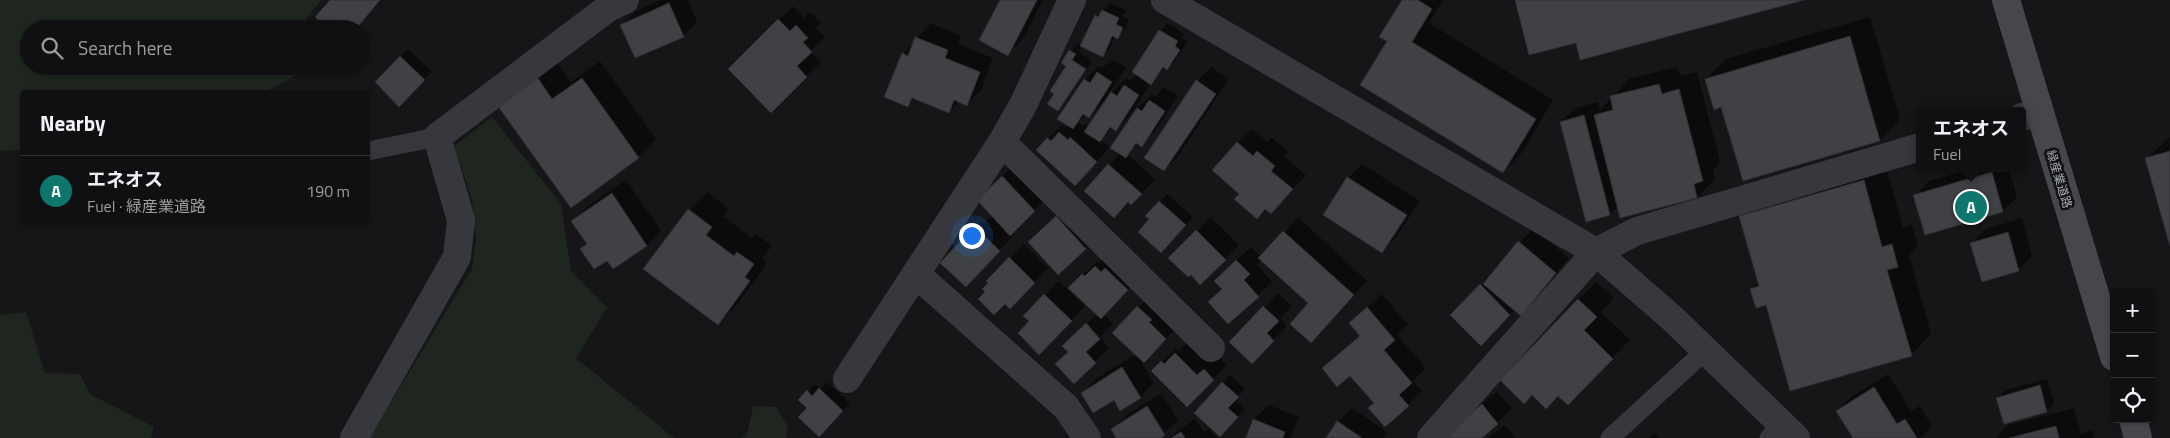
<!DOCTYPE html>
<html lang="en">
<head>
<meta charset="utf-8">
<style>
	body { margin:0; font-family:"Titillium Web","Noto Sans JP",sans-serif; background:#1e1e20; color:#f1f3f6 }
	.controls { position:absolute; right:15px; bottom:15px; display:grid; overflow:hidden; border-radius:5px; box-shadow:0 1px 4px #0004 }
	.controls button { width:45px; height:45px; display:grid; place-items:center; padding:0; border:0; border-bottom:1px solid #303032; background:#101012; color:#f1f3f6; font:25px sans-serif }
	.you { position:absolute; left:971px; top:235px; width:18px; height:18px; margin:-12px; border:4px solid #fff; border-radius:50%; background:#1a73e8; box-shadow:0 0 0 8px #1a73e833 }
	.badge { display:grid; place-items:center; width:32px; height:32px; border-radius:50%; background:#0f766e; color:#fff; font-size:16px; font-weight:700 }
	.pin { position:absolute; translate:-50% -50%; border:2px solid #fff; box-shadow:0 1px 5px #0006 }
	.popup { position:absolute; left:1916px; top:107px; width:110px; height:65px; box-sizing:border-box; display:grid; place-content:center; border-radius:5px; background:#101012; filter:drop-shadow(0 1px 4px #0005); font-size:16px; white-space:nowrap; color:#9c9d9f }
	.popup b { font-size:19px; color:#f1f3f6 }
	.popup::after { content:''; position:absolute; left:50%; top:100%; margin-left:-10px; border:10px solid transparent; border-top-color:#101012 }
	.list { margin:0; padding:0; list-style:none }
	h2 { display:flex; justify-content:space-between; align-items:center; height:65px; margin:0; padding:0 20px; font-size:21px }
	h2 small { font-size:16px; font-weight:400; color:#9c9d9f }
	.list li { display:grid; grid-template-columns:32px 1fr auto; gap:15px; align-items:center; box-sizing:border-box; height:70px; padding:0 20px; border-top:1px solid #303032 }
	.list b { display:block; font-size:19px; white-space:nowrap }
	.list p { margin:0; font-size:16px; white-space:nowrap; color:#9c9d9f }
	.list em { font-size:16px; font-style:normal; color:#9c9d9f }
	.icon { flex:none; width:28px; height:28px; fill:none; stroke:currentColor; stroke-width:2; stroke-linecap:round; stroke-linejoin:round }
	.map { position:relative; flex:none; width:2170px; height:438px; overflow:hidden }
	.search { position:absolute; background:#101012; box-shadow:0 1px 4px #0004; left:20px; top:20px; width:350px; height:55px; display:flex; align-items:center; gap:12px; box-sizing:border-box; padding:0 18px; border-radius:28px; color:#9c9d9f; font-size:19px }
	.panel { position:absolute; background:#101012; box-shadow:0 1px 4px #0004; left:20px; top:90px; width:350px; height:135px; border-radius:5px }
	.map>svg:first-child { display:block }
	.green { fill:#1e261f }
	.shadow { fill:#0007 }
	.building { fill:#404145; stroke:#303034 }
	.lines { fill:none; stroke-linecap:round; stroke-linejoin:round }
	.service { stroke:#37383d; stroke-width:19 }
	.minor { stroke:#37383d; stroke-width:28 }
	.tertiary { stroke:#37383d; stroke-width:28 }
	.secondary { stroke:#45474d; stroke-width:28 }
	.labels { text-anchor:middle; stroke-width:5; stroke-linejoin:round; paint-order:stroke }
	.street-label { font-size:12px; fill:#a8adb8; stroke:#111113 }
</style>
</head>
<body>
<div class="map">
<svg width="2170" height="438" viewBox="0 0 2170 438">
	<rect width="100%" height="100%" fill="#161618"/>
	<path class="green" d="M0,0h321l-15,19 1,10h-278v37h284l-48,26h-243v58l-22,1z
		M492,117l69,87 10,67 36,37 -31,50 98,80h-305l103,-169 4,-30 -4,-39 -18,-54z
		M26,312l19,61 35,1 10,20 64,33 -3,11h-151v-123z
		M753,406l23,1 12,20 -2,11h-44l5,-4z"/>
	<path class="shadow" d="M331,0h50l-25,29h-25z
		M661,0h27l9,22 -14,14 -61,-11 14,-14z
		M1001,0h42l-21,40 -14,14z
		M1404,0h39l-14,23 124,77 -32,54 -18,18 -115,-131z
		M1111,3l15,7 -4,6 7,4 -4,9 -8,8 -2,-1 -5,12 -8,7 -20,-9 -3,6 13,9 -27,41 -7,8 -2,-17 12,-28 -6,-3 16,-19 4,3 14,-30z
		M793,6l11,12 6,-6 11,11 -5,5 9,9 -15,14 11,11 -50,49 -42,-42z
		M1870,17l30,102 -20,21 -158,-34 -16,-27 20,-20z
		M931,23l30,13 -3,8 35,14 -12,32 -14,14 -8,-3 -10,11 -34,-14 -7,7 -5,-51z
		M1168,23l16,11 -2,4 5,4 -12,19 -8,7 -2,-1 -14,16 -21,32 -14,14 -3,-2 -12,12 9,8 -22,24 -50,-21 24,-25 3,3 3,-3 17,-45 14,-14 3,2 10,-9 14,9 -23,34 -14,14 -3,-2 -8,8 4,4 3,-2 4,3 23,-35 14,-14 4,3 7,-7 -3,-2 26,-41z
		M408,49l24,23 -33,33 -23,-23z
		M553,57l18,25 29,-21 56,78 -18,18 -141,-54z
		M1211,67l18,12 -51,77 -14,14 33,-89z
		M1677,67l3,9 17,-4 23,90 -7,8 2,9 -18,18 -79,9 -8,8 -49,-92 14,-14 23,-6 2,8 29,-31z
		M1164,87l14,9 -23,35 -14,14 -2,-2 -12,11 28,25 -23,25 -3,-3 -15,15 -28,-26 34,-37 -8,-6 26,-39 14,-14 3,3z
		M1252,129l15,13 5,-4 16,13 -4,5 22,19 -35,38 -30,-19 -3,-51z
		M2170,137l-1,13 1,92 -23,-84z
		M1884,160l19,68 9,-3 6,20 -9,10 22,79 -20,21 -145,-52 -15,-14 8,-8 -19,-65 20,-20z
		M1016,163l32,33 -37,38 2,2 -33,35 -38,-9 39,-40 2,2 9,-9 -14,-15z
		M1362,164l58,37 -24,36 -14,14 -34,-73z
		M1975,168h34l8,29 -14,14 -88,-15 14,-15z
		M626,180l35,51 -14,14 -33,23 -7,-9 -25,-10 6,-6 -15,-22 14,-14z
		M707,192l22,17 -6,7 29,22 4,-4 16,12 -10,12 5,5 -31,43 -18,18 -29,-114z
		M1167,194l26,23 -24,27 -19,-25 10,-17z
		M1070,203l30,31 -42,39 -14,-45z
		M1211,217l28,28 -39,38 -30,-25z
		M1298,217l69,64 -56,61 -1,-39 -48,-43 -5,5 15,17 -43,41 -6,-34 6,-22 22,-20 10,10z
		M2022,218l10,38 -14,14 -46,-27 14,-14z
		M1533,228l36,30 -48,56 -6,-5 -34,35v-59z
		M1024,244l24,24 -38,39 -23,-15 3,-9 -2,-2z
		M1110,253l31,23 -37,38 9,10 -13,13 9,11 -35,34 -5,-30 9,-20 19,-18 -27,-26 27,-27 2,2z
		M1059,281l26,25 -32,33 -29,-23z
		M1596,282l18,16 -13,14 29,28 -44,46 -28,8h-26l46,-94z
		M1152,293l28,31 -38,39 12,20 -14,14 -20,12 -6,-11 -32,-5 14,-14 40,-25 -22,-21z
		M1278,293l14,13 -12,12 7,8 -35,36 -21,-20z
		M1382,294l26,31 -11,10 29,33 -13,13 9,10 -14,14 -33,-2 -24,-29 -27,-5 37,-34 4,-26z
		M1190,340l22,22 7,-6 8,9 -40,41 -34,-35 23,-23 3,3z
		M1888,374l23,37 9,-5 12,20 -12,12h-66l-17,-27 14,-14z
		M1230,375l15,14 -10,11 10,9 -25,26 -25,-23z
		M2047,379l7,24 -7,8 -42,12 -7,-25 8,-8z
		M827,382l23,21 -23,25 -19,-20v-17l7,-7 5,5z
		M1497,391l15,18 -32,29h-38z
		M1161,393l17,27 -19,18h-41l-6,-8 14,-14z
		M1269,405l30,12 -9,21h-43l7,-19z
		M1352,408l35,24 -4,6h-55l10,-16z
		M2074,408l7,26 11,-4 2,8h-98l12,-13z
		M1195,419l9,13 6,-4 7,10h-49z
		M1505,425l10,13h-27z
		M1655,433l4,5h-10z"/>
	<path class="building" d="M330,0h50l-24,29h-27l-14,-12z
		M1000,0h37l-29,56 -29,-16z
		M1402,0h16l14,9 -20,33 124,77 -33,54 -143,-88 27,-44 -8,-4z
		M1515,0h289l-224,60 -4,-17 -47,12z
		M669,3l15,34 -49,21 -15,-33z
		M1102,10l17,8 -3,6 7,4 -5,11 -6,-3 -9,21 -23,-11 15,-31 3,2z
		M778,19l12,12 6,-6 12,13 -5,4 9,10 -15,14 10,11 -36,36 -43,-44z
		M1159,30l19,11 -3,5 5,4 -13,20 -4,-3 -12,18 -19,-13z
		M1850,36l30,105 -137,40 -22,-74 -7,3 -9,-31z
		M915,37l33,13 -3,8 35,14 -13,34 -13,-6 -5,13 -37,-15 -4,9 -24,-10 18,-44 6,3z
		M1069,50l7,4 -4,6 14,9 -28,42 -11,-7 7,-10 -4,-3 16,-25 -5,-3z
		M400,56l25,24 -26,27 -24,-25z
		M1097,72l15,10 -23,36 -6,-4 -10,15 -16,-10 27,-40 6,4z
		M535,74l17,25 30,-21 57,80 -68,50 -76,-106z
		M1196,80l20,14 -52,77 -20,-13z
		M1659,84l3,10 17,-5 24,92 -9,3 3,14 -77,20 -26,-103 19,-5 -3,-14z
		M1124,85l15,10 -23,36 -6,-4 -10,15 -16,-10 27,-40 6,4z
		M1149,100l16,11 -23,36 -6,-4 -10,15 -16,-10 27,-40 5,3z
		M1584,115l26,100 -24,7 -26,-100z
		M1059,132l9,8 2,-3 27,25 -22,24 -39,-36 11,-12 4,3z
		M1237,142l16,14 4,-5 18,15 -4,5 22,18 -22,25 -6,-5 -8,10 -23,-20 5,-5 -27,-24z
		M2170,151v95l-25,-88z
		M1108,164l34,30 -11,11 -3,-3 -14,16 -30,-27z
		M1992,172l11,40 -78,23 -12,-40z
		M1002,176l33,35 -25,25 -33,-36z
		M1347,177l60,38 -25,38 -59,-38z
		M1864,180l18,67 10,-3 6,23 -11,3 25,86 -122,35 -24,-86 -10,3 -6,-19 9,-3 -20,-70z
		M612,193l35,53 -34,23 -6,-8 -13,8 -14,-20 7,-5 -16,-23z
		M1159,201l27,24 -25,28 -23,-21 11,-13 -4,-3z
		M688,209l24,18 -6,8 28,21 3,-4 17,12 -9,13 5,4 -32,44 -75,-56z
		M1056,216l30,33 -28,26 -30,-33z
		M977,229l23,22 -34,36 -26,-24 26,-28 3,2z
		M1196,230l30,30 -26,25 -9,-10 -3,2 -20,-19z
		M1283,231l71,64 -43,48 -21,-19 18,-21 -50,-45z
		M2008,232l11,39 -37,11 -12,-39z
		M1518,241l38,32 -35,43 -38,-32z
		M1009,257l26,26 -25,26 -5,-5 -11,11 -16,-16 7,-7 -3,-3 6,-6 -2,-2z
		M1236,260l14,14 -6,6 15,17 -31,27 -20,-22 14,-13 -8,-8z
		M1095,266l6,6 4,-4 23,22 -27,29 -33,-31 14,-14 3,2z
		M1480,284l30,31 -29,31 -31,-31z
		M1044,294l28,27 -33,34 -21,-22 11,-12 -6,-5z
		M1578,299l19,18 -13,13 29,29 -45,46 -10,-9 -12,13 -14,-14 -8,9 -24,-24z
		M1137,306l15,14 -3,2 17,17 -22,24 -32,-30z
		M1263,306l16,15 -12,12 7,8 -22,23 -23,-22z
		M1367,307l28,33 -11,10 28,33 -13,12 10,11 -24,21 -17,-19 6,-5 -24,-27 -13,11 -15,-19 38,-32 -11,-13z
		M1086,323l14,16 -14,13 10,11 -22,21 -19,-20 13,-12 -6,-6z
		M1175,353l22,22 7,-6 10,11 -27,27 -36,-36 10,-10 3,3z
		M1122,367l19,31 -21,13 -6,-11 -21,13 -12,-20z
		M1222,382l17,15 -11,11 10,9 -18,20 -26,-24z
		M2040,385l7,27 -43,12 -8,-26z
		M1874,387l23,37 8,-5 12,19h-64l-17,-27z
		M819,388l24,23 -24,26 -21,-20 9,-9 -9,-8 9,-10 5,6z
		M1482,404l16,20 -16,14h-40z
		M1147,406l18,29 -4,3h-45l-5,-9z
		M1253,419l32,13 -2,6h-37z
		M1337,421l25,17h-36z
		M2056,426l3,12h-50z
		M1181,432l4,6h-14z"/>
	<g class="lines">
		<path class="service" d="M368,151l69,-14
			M1610,438l95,-87
			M1769,438l14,-13"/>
		<path class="minor" d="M2022,117l17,-5
			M1002,142l209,206
			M1596,252l77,67 123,119
			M916,274l150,133 21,31
			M847,379l155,-237 21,-37 49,-105
			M354,438l103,-181 4,-37 -24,-83 171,-129 17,-8
			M1431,438l165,-186 41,-21 283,-84"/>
		<path class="tertiary" d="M1165,0l431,252"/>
		<path class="secondary" d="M2006,0l108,357
			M2133,419l5,19"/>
	</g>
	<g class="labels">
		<g class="street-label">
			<text transform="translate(2059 179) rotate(73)" y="4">緑産業道路</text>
		</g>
	</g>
</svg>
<div class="controls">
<button>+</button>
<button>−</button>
<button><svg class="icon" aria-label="locate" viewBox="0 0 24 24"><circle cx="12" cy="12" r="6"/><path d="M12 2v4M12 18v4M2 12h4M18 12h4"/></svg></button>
</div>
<div class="you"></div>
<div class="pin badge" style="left:1971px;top:207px">A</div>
<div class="popup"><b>エネオス</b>Fuel</div>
<div class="search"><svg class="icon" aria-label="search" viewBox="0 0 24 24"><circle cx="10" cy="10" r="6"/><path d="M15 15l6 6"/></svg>Search here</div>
<section class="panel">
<h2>Nearby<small></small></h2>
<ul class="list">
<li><span class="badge">A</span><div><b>エネオス</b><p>Fuel · 緑産業道路</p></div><em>190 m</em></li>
</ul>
</section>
</div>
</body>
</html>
